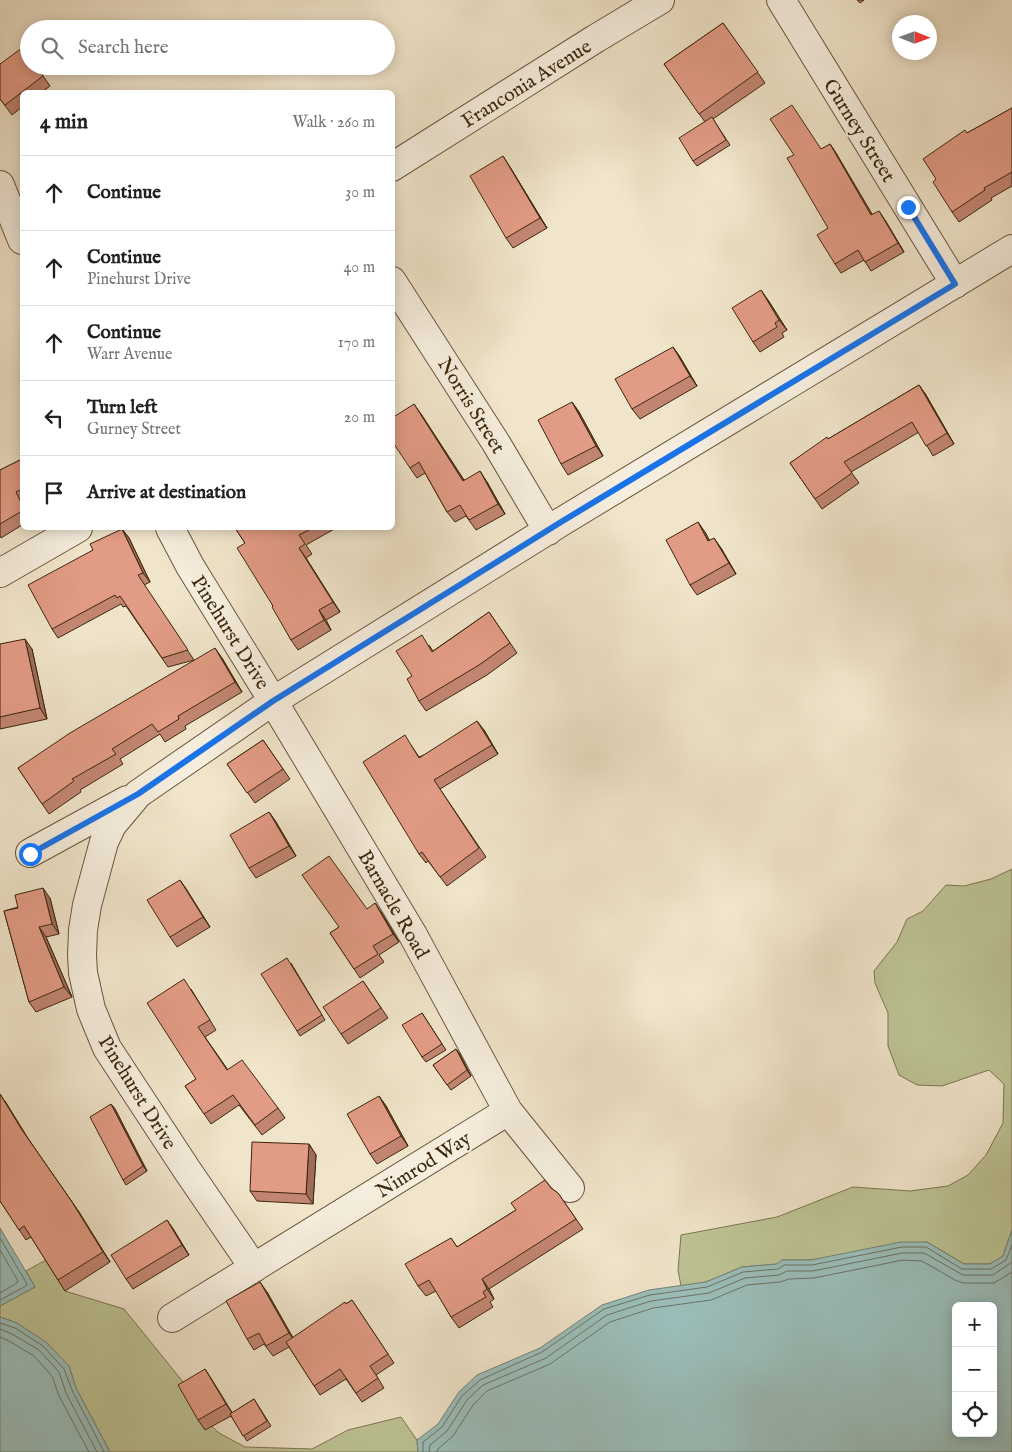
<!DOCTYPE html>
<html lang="en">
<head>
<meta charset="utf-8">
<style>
	body { margin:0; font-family:"IM FELL English",serif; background:#f6f6f6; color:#202124 }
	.controls { position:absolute; right:15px; bottom:15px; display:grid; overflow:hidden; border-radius:8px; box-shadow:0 2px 12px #0003 }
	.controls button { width:45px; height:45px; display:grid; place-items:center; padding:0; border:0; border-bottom:1px solid #e0e0e0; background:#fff; color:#202124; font:25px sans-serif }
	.compass { position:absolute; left:892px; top:15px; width:45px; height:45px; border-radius:50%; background:#fff; box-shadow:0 2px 12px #0003; rotate:91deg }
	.stop { position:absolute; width:15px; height:15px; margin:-11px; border:4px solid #1a73e8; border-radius:50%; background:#fff }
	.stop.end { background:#1a73e8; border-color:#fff; box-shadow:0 1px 5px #0008 }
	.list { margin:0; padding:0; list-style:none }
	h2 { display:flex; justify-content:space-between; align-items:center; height:65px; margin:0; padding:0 20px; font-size:21px }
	h2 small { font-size:16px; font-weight:400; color:#757577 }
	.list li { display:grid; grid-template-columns:32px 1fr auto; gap:15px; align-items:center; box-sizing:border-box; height:75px; padding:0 20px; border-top:1px solid #e0e0e0 }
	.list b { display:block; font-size:19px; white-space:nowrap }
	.list p { margin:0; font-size:16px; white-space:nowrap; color:#757577 }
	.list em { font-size:16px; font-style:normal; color:#757577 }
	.icon { flex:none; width:28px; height:28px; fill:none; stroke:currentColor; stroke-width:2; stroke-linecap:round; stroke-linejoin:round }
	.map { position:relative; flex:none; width:1012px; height:1452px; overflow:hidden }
	.search { position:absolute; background:#fff; box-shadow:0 2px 12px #0003; left:20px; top:20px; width:375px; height:55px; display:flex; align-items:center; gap:12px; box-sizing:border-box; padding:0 18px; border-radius:28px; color:#757577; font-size:19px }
	.panel { position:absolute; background:#fff; box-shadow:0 2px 12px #0003; left:20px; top:90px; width:375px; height:440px; border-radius:8px }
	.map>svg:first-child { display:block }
	.green { fill:#bdc394; stroke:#7d7550 }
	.water { fill:#9bbeba; stroke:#758274; fill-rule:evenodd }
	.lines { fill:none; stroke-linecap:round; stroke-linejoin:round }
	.shore { stroke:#6c7263; stroke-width:1 }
	.street-casing { stroke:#6a563c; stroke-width:30 }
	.street { stroke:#f5eddd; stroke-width:28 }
	.wall { fill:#c28572; stroke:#3d270c }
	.shaded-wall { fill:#9e6c5c; stroke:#3d270c }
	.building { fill:#e29b84; stroke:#3d270c }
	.route { stroke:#1a73e8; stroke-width:6 }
	.labels { text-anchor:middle; stroke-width:4.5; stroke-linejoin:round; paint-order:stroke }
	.street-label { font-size:20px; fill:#3d270c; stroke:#f5eddd }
</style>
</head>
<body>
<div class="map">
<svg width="1012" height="1452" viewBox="0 0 1012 1452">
	<rect width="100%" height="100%" fill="#f0e4ca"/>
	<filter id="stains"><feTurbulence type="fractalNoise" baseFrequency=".004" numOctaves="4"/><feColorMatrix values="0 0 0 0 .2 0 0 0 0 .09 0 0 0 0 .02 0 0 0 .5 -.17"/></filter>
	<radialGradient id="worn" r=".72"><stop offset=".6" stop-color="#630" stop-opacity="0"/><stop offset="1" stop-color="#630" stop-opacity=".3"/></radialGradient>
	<path class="green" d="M1012,869v361l-9,26 -13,8h-26l-37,-22 -116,18h-29l-4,4 -36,3 -36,15 -25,4 -3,-16 3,-35 96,-18 76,-30 57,4 38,-5 20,-11 18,-20 17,-32 1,-39 -15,-14 -47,16 -25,-1 -18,-10 -11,-29v-33l-13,-30 -1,-12 23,-29 10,-23 16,-8 23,-26 18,1 27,-7z
		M46,1260l19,31 59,18 64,79 13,28 18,17 26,14 67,2 36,-19 53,-13 16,23 1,12h-308l-34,-64 -7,-22 -52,-43 -17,-6v-11l35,-19 -9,-16z"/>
	<path class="water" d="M0,1228l35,59 -35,19z
		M1012,1230v222h-594l-1,-12 21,-16 21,-32 18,-17 63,-27 62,-43 47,-15 57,-8 36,-15 35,-3 5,-4h29l90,-18h26l37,22h26l13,-8zM956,1306h37v127h-37z
		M0,1317l17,6 29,19 23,24 7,22 34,64h-110z"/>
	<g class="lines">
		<path class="shore" d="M0,1238l27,46 -1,2 -26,14
			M0,1250l18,31 -1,2 -17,10
			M0,1323l15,5 28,18 21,23 8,21 32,62
			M0,1329l12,5 27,16 20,22 7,21 31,59
			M0,1337l9,4 25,15 18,20 7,20 30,56
			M423,1452v-10l19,-15 20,-31 18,-16 62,-28 62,-43 46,-14 57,-8 36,-15 35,-3 6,-4h28l90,-18h24l36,22h29l15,-9 6,-15
			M429,1452l1,-7 17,-14 20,-31 16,-15 63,-27 61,-43 44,-14 58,-8 36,-15 34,-3 8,-4h26l89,-18h22l39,22h30l19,-13
			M437,1452l1,-3 15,-13 20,-31 14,-14 63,-27 60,-42 43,-14 58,-8 36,-15 33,-3 9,-3 25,-1 89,-18 19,1 33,19 8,3h31l18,-11"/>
		<defs>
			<path id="street" d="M781,0l174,284
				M392,167l203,-128 65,-39
				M0,185l22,55
				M392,281l104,162 52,88
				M170,528l20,38 83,135 -135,93 -26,31 -8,17 -17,63 -4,25 -1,25 1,18 8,36 16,39 80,122 67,98
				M0,573l78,-45
				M30,853l97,-53
				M508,1111l-95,-176 -140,-234 288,-179 451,-273
				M172,1318l336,-207 62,77"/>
		</defs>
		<use href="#street" class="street-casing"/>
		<use href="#street" class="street"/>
	</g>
	<path class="wall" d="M857,0h7l-4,3z
		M723,23l42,60 -52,36 17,26 -33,21 -4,-5 12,-39 -41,-58z
		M0,64l36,2 14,20 -8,6h-20v15l-10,8 -12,-16z
		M1012,108v78l-21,12 1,2 -33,22 -7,-10 15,-79z
		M830,144l6,9 36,62 13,5 19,32 -33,19 -7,-11 -23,13 -6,-9 -7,-36 -6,-79z
		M510,167l37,61 -34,20 -7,-10z
		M768,300l19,30 -5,3 2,4 -24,15 -7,-10z
		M673,347l7,10 17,29 -57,33 -8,-10z
		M919,385l7,10 28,49 -21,12 -14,-24 -68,40 8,11 -37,26 -32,-46 38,-24z
		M572,402l7,10 24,44 -35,19 -7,-11z
		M421,414l43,66 23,2 18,32 -29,16 -10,-14 -11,6 -8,-10 -22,-39 -8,5 -7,-10z
		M22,459v66l-21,13 -1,-2v-66z
		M235,528h101l-30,17 6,9 -6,4 34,54 -14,8 5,10 -33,20 -7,-10 -18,-34 -28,-63z
		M122,529l7,9 21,44 -6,3 50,75 -26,7 -42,-61 -3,1 -2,-3 -63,34 -6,-9z
		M705,532l4,8 12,8 15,26 -39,21 -7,-10z
		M489,612l28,41 -30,22 -61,36 -7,-10 -7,-25 17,-31 4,6z
		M0,644l32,5 15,70 -47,10z
		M222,658l20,34 -57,34 1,3 -21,13 -5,-8 -40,25 3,5 -43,26 1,2 -32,22 -31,-46z
		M484,730l14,24 -58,35 46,68 -39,29 -19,-25 -2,2 -7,-9 -8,-109 8,12z
		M263,740l27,39 -35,24 -28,-39z
		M269,812l7,10 20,34 -40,22 -7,-10z
		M180,880l30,47 -33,20 -7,-10z
		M50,898l9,36 -13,3 26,60 -36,15 -7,-10 -25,-91z
		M367,909l14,3 18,30 -20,13 5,7 -24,16 -30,-45z
		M291,963l34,57 -25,16 -3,-5z
		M363,981l25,37 -40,26 -7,-10z
		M191,989l25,41 -11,7 23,33 50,38 7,10 -23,17 -23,-30 -28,19 -26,-38 11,-7z
		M422,1013l24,37 -20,12 -4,-5z
		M456,1049l15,27 -20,14 -18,-25z
		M379,1096l7,10 22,40 -31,18 -7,-10z
		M5,1101l24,39 50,72 31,50 -45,29 -34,-54 -5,3 -26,-39z
		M111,1104l4,5 32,62 -21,14 -3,-5z
		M309,1144l7,11 -3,49 -56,-3 -7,-10z
		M551,1188l7,5 25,36 -94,60 5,10 -4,3 3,5 -34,21 -8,-11 -15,-26 -10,5 -8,-10 33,-48 6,9z
		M167,1220l22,35 -56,34 -7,-10z
		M267,1292l26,46 59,-38 42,63 -18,12 8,13 -22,14 -16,-23 -26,16 -31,-48 -16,9 -9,-12 -10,6 -7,-11z
		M205,1369l7,11 20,33 22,-14 17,27 -24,15 -16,-25 -26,14 -7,-10z"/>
	<path class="shaded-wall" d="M830,144l6,9 42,71 -7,-9z
		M503,156l7,11 37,61 -7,-10z
		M879,211l6,9 19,32 -6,-9z
		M761,290l7,10 19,30 -8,-10z
		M673,347l7,10 17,29 -7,-10z
		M919,385l7,10 28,49 -7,-11z
		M572,402l7,10 24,44 -7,-10z
		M414,404l7,10 50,77 -8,-10z
		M480,471l7,11 18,32 -7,-10z
		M698,522l7,10 10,19 -7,-10z
		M122,529l7,9 21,44 -7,-9z
		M714,538l7,10 15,26 -7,-11z
		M299,548l7,10 34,54 -7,-10z
		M319,610l7,10 5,10 -7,-10z
		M25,639l7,10 15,70 -7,-11z
		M215,648l7,10 20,34 -7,-10z
		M477,721l7,9 14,24 -6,-9z
		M269,812l7,10 20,34 -7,-10z
		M180,880l7,10 23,37 -7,-10z
		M43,888l7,10 9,36 -7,-10z
		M375,903l6,9 18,30 -6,-8z
		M39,927l7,10 26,60 -8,-10z
		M456,1049l4,5 11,22 -4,-6z
		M0,1094l29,46 50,72 31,50 -88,-132z
		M379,1096l7,10 22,40 -7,-10z
		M111,1104l4,5 32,62 -4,-5z
		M309,1144l7,11 -3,49 -7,-10z
		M167,1220l7,10 15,25 -7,-10z
		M482,1279l7,10 5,10 -7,-10z
		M260,1282l7,10 29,51 -7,-10z
		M205,1369l7,11 21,34 -7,-10z"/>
	<path class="building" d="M723,23l35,49 -59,42 -35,-50z
		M22,48l7,9v9h7l7,10 -38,29 -5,-6v-35z
		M792,105l29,44 9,-5 41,71 8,-4 19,32 -33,19 -7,-12 -23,14 -18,-29 11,-7 -41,-70 7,-3 -24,-36z
		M1012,108v64l-28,16 1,2 -33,22 -19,-30 3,-3 -13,-20 42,-29 2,3z
		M712,117l14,23 -33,21 -14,-23z
		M503,156l37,62 -34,20 -36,-62z
		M761,290l18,30 -4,3 2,4 -24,15 -21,-34z
		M673,347l17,29 -58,33 -17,-30z
		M919,385l28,48 -21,13 -14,-24 -68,40 8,11 -37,26 -25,-36 37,-26 1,2z
		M572,402l24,44 -35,18 -23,-44z
		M414,404l49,77 17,-10 18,33 -29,16 -9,-15 -13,7 -28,-50 -9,6 -18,-27v-23z
		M22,459v30l-6,3 6,12v7l-22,13v-54z
		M698,522l10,19 6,-3 15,25 -39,22 -24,-45z
		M235,528h78l-14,7 6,9 -6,4 34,54 -14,8 5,10 -33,20 -19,-33 1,-1 -36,-58 8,-5z
		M122,529l21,44 -5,2 50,75 -26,8 -42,-62 -3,2 -2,-3 -63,34 -24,-44 65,-35 -3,-6z
		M489,612l21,31 -31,22 -60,36 -12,-22 5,-3 -16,-25 26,-16 10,17z
		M25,639l15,69 -40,9v-73z
		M215,648l20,34 -57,34 1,3 -21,13 -6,-8 -40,25 4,5 -44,25 2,2 -32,23 -24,-36 52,-35z
		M477,721l15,24 -58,35 45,68 -39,29 -18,-25 -3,2 -56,-92 42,-27 14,23z
		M263,740l20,29 -36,24 -20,-29z
		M269,812l20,34 -40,22 -19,-33z
		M329,856l38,53 8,-6 18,31 -20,12 5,8 -24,15 -24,-36 9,-6 -37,-52z
		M180,880l23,37 -33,20 -23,-37z
		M43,888l9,36 -13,3 25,60 -35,15 -25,-91 14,-3 -3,-13z
		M287,958l35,57 -25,16 -36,-57z
		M184,979l26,41 -12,7 29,43 15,-10 36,48 -23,17 -22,-30 -29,19 -19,-28 11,-7 -49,-76z
		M363,981l18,27 -40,26 -18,-27z
		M422,1013l20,31 -20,13 -20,-32z
		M456,1049l11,21 -20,15 -14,-20z
		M0,1094l22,36 50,72 31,50 -45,28 -34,-54 -5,4 -19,-29z
		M379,1096l22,40 -31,18 -23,-40z
		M111,1104l32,62 -20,14 -33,-63z
		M252,1142l57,2 -3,50 -56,-3z
		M545,1180l6,8 7,5 18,26 -94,60 5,10 -4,3 3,5 -35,20 -22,-37 -11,6 -13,-22 46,-26 6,9 59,-37 -5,-7z
		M167,1220l15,25 -56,34 -15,-24z
		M260,1282l29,51 -23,13 -7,-13 -12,6 -21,-38z
		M352,1300l36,54 -18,12 8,12 -22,15 -16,-24 -26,17 -28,-44 59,-40 1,2z
		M205,1369l21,35 -28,16 -20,-35z
		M254,1399l13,22 -24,15 -13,-22z"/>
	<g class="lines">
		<path class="route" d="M30,854l108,-60 135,-93 288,-179 394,-238 -47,-77"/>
	</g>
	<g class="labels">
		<g class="street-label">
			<text transform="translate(526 83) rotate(-32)" y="7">Franconia Avenue</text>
			<text transform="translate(860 130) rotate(58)" y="7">Gurney Street</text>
			<text transform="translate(472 405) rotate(58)" y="7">Norris Street</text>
			<text transform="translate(231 632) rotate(58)" y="7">Pinehurst Drive</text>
			<text transform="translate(394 904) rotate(60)" y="7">Barnacle Road</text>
			<text transform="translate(138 1092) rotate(58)" y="7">Pinehurst Drive</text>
			<text transform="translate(423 1164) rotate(-32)" y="7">Nimrod Way</text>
		</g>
	</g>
	<rect width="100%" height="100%" filter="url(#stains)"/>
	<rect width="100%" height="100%" fill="url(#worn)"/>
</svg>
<div class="controls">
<button>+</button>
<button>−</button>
<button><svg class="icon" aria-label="locate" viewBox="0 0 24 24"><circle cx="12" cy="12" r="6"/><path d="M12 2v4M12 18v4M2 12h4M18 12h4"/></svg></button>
</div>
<svg class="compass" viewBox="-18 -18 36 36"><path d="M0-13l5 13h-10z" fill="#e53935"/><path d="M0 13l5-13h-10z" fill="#757577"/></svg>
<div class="stop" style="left:30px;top:854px"></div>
<div class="stop end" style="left:908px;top:207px"></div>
<div class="search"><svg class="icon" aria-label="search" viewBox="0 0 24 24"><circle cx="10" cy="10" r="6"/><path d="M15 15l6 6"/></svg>Search here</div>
<section class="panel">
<h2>4 min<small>Walk · 260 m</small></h2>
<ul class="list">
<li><svg class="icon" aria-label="ahead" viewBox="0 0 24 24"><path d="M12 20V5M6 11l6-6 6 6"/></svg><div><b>Continue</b></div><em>30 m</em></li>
<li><svg class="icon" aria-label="ahead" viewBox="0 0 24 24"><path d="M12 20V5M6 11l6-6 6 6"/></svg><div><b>Continue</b><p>Pinehurst Drive</p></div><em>40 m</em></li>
<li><svg class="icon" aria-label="ahead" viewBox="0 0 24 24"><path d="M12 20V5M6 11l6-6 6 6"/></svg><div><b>Continue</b><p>Warr Avenue</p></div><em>170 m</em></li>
<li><svg class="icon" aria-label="left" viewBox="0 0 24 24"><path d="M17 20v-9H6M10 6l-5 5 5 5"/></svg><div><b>Turn left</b><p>Gurney Street</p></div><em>20 m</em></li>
<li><svg class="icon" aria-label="arrive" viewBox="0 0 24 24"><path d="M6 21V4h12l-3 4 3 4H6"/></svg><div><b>Arrive at destination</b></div></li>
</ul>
</section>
</div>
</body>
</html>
